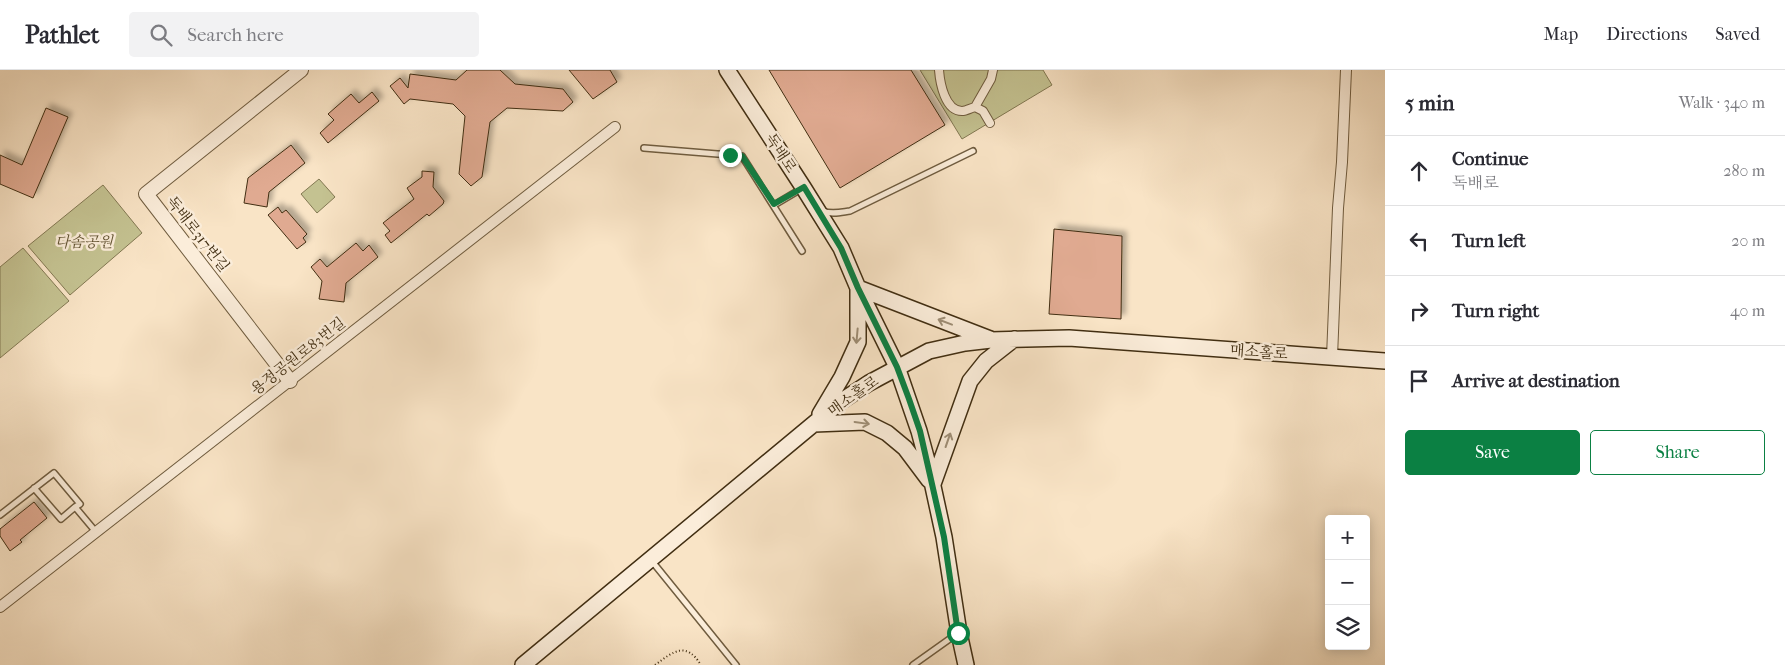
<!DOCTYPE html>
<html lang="en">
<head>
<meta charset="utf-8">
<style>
	body { margin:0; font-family:"IM FELL French Canon","Noto Serif KR",serif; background:#f2f2f3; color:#2b2b33 }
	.controls { position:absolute; right:15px; bottom:15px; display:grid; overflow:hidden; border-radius:5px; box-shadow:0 2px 12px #0003 }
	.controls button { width:45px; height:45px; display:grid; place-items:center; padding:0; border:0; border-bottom:1px solid #e1e1e2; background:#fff; color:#2b2b33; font:25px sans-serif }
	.stop { position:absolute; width:15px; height:15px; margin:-11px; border:4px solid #0b8043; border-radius:50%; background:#fff }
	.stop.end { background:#0b8043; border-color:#fff; box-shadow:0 1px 5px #0008 }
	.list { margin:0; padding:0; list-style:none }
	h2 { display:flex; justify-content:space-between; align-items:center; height:65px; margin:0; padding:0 20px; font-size:21px }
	h2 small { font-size:16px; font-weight:400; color:#7c7c81 }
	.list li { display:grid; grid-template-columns:32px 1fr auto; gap:15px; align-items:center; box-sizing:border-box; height:70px; padding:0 20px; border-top:1px solid #e1e1e2 }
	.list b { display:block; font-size:19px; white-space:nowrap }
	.list p { margin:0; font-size:16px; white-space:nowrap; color:#7c7c81 }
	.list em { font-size:16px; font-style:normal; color:#7c7c81 }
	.actions { display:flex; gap:10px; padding:15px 20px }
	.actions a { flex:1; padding:11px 0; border:1px solid #0b8043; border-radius:5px; text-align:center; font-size:18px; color:#0b8043 }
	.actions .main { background:#0b8043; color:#fff }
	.icon { flex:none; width:28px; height:28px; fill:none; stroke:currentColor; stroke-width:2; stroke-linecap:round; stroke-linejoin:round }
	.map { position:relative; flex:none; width:1385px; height:595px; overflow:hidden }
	header { display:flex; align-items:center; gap:30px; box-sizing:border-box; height:70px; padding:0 25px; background:#fff; border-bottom:1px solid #e1e1e2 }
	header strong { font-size:24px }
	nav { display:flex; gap:28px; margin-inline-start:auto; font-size:18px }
	.search { width:350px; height:45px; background:#f2f2f3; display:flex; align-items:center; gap:12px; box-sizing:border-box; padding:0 18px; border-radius:5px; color:#7c7c81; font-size:19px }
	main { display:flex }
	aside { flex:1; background:#fff }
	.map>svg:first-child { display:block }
	.green { fill:#c4c291; stroke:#827852 }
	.building { fill:#e0aa91; stroke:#412e12; filter:url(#shadow) }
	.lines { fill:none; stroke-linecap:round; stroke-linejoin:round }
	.service-casing { stroke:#6f5c3f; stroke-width:8 }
	.pedestrian-casing { stroke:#6f5c3f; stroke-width:10 }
	.minor-casing { stroke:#6f5c3f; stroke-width:12 }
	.tertiary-casing { stroke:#6f5c3f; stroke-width:16 }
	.secondary-casing { stroke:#412e12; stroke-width:18 }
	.path { stroke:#412e12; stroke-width:2; stroke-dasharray:1 2.5; stroke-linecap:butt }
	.service { stroke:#fbedda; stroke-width:5 }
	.pedestrian { stroke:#fbedda; stroke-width:8 }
	.minor { stroke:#fbedda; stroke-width:10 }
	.tertiary { stroke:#fbedda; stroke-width:14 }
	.secondary { stroke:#fbedda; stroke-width:15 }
	.oneway { stroke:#9e8e76 }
	.route { stroke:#0b8043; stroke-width:6 }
	.labels { text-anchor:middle; stroke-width:5; stroke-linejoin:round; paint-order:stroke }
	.street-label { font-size:15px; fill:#412e12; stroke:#fbedda }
	.park-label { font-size:15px; font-style:italic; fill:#625332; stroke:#fbedda }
</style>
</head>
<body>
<header>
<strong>Pathlet</strong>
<div class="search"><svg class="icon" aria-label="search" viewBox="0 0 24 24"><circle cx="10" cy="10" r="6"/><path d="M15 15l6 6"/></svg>Search here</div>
<nav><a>Map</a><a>Directions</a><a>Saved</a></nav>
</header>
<main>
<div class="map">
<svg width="1385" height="595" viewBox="0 0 1385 595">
	<defs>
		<filter id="shadow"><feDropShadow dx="4.5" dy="-4.5" stdDeviation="2.5" flood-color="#0004"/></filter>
	</defs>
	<rect width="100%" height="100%" fill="#f9e4c6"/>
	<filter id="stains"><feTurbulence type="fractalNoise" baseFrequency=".004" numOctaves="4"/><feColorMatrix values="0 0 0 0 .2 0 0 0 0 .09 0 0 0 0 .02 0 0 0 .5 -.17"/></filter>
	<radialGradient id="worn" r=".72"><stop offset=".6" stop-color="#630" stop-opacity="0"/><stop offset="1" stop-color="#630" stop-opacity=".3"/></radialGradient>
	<path class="green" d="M920,0h123l9,15 -90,54z
		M319,109l16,18 -18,16 -16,-19z
		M103,115l39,48 -72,62 -42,-49z
		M23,178l46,53 -69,57v-91z"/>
	<path class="building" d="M467,0h33l15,14 48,5 10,13 -10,9 -56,-3 -17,14 -8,55 -11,9 -12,-12 6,-58 -12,-12 -43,-5 -6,5 -14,-18 10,-8 8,10 2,-14 46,6z
		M569,0h41l7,12 -24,17z
		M769,0h142l34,55 -105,63z
		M372,22l7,9 -51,42 -8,-10 14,-13 -6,-6 23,-20 8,9z
		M46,38l22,9 -35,81 -33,-14v-29l22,10z
		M291,75l14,18 -36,29 -2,15 -23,-4 4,-25z
		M422,101l12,1 -1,15 11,14 -1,3 -14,12 -2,-2 -36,29 -6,-8 5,-4 -7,-8 31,-24 -7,-11 15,-11z
		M278,137l4,6 4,-3 21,24 -4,4 3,4 -9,7 -29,-34z
		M1054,159l68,7 -1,83 -72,-5z
		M356,173l7,8 6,-6 9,12 -32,26 -2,19 -25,-3 3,-18 -11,-14 9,-8 7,8z
		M34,432l13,16 -27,22 2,2 -12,9 -10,-15v-7z"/>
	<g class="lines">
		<defs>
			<path id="service" d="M644,78l98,8 60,95
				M774,135l27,-16
				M823,141c8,4 19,1 27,0l123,-60
				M34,418l27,31 14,-12
				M0,445l54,-42 26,31 -5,3 21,25
				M651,490l85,105
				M913,595l45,-32"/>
			<path id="pedestrian" d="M939,0c1,13 6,41 23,41 4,0 9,-3 13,-4l16,-28 2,-9
				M975,37l8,4 7,12"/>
			<path id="minor" d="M1332,287l6,-149 4,-46 4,-92
				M0,537l615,-480"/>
			<path id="tertiary" d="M290,311l-144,-187 155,-124"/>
			<path id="secondary" d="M727,0l76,117 38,61 17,40 39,79 22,64 10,37 15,69 15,96 7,32
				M820,344l22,-37 16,-35v-54l132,51
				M814,354l51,-2 22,11 18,15 24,32
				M933,414l37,-103 16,-20 28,-22
				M523,595l317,-263 29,-19 60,-32 36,-8 26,-3 78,-2 316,23"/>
		</defs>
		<use href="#service" class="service-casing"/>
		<use href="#pedestrian" class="pedestrian-casing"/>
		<use href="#minor" class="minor-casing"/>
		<use href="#tertiary" class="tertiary-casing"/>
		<use href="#secondary" class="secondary-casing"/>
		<path class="path" d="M655,595c19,-14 31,-24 46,0"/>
		<use href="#service" class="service"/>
		<use href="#pedestrian" class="pedestrian"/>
		<use href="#minor" class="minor"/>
		<use href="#tertiary" class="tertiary"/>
		<use href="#secondary" class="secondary"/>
	</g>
	<defs><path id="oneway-shaft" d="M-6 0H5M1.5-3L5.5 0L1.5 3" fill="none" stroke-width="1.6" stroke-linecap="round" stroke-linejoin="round" transform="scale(1.25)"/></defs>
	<g class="oneway">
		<use href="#oneway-shaft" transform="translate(945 252) rotate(-159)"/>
		<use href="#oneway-shaft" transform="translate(857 266) rotate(95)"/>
		<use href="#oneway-shaft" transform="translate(862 353) rotate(8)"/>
		<use href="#oneway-shaft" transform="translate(948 370) rotate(-71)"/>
	</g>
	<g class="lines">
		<path class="route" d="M730,85l12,1 32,48 30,-17 37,61 17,40 39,79 12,32 11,32 24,106 14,96"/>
	</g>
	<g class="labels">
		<g class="street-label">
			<text transform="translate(781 83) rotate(57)" y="5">독배로</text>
			<text transform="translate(198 164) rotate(52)" y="5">독배로317번길</text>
			<text transform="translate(1259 282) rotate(4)" y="5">매소홀로</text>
			<text transform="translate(298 286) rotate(-38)" y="5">용정공원로83번길</text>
			<text transform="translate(853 326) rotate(-35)" y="5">매소홀로</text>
		</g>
		<g class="park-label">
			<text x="84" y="177">다솜공원</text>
		</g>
	</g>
	<rect width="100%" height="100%" filter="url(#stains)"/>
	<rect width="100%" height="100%" fill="url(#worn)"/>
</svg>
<div class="controls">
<button>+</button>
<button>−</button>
<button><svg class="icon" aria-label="layers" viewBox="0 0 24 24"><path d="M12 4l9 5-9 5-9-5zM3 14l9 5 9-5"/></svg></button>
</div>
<div class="stop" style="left:958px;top:563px"></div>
<div class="stop end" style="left:730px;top:85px"></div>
</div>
<aside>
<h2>5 min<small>Walk · 340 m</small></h2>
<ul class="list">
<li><svg class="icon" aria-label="ahead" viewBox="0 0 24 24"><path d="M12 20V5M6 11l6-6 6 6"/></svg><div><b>Continue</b><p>독배로</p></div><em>280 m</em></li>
<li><svg class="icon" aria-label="left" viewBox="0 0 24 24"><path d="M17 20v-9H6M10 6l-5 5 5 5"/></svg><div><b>Turn left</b></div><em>20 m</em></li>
<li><svg class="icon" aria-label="right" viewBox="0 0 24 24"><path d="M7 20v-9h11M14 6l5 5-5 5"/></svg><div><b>Turn right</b></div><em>40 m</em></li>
<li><svg class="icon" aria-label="arrive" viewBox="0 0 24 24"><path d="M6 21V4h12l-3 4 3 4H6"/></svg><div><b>Arrive at destination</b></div></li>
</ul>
<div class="actions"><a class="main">Save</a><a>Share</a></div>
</aside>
</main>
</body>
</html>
